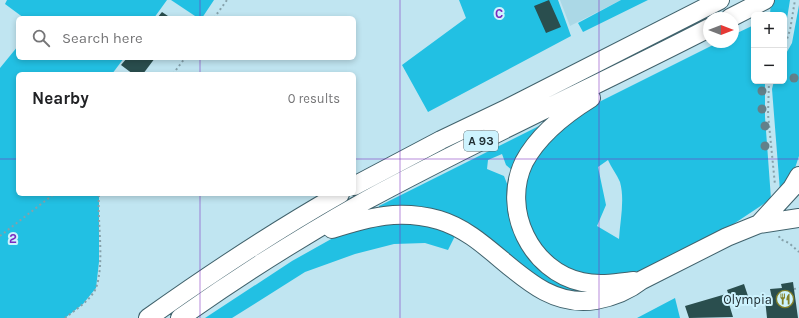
<!DOCTYPE html>
<html lang="en">
<head>
<meta charset="utf-8">
<style>
	body { margin:0; font-family:Karla,sans-serif; background:#f2f2f2; color:#202124 }
	.controls { position:absolute; right:12px; top:12px; display:grid; overflow:hidden; border-radius:6px; box-shadow:0 2px 6px #0003 }
	.controls button { width:36px; height:36px; display:grid; place-items:center; padding:0; border:0; border-bottom:1px solid #e0e0e0; background:#fff; color:#202124; font:20px sans-serif }
	.compass { position:absolute; left:703px; top:12px; width:36px; height:36px; border-radius:50%; background:#fff; box-shadow:0 2px 6px #0003; rotate:90deg }
	.list { margin:0; padding:0; list-style:none }
	h2 { display:flex; justify-content:space-between; align-items:center; height:52px; margin:0; padding:0 16px; font-size:17px }
	h2 small { font-size:13px; font-weight:400; color:#757577 }
	.icon { flex:none; width:22px; height:22px; fill:none; stroke:currentColor; stroke-width:2; stroke-linecap:round; stroke-linejoin:round }
	.map { position:relative; flex:none; width:799px; height:318px; overflow:hidden }
	.search { position:absolute; background:#fff; box-shadow:0 2px 6px #0003; left:16px; top:16px; width:340px; height:44px; display:flex; align-items:center; gap:10px; box-sizing:border-box; padding:0 14px; border-radius:6px; color:#757577; font-size:15px }
	.panel { position:absolute; background:#fff; box-shadow:0 2px 6px #0003; left:16px; top:72px; width:340px; height:124px; border-radius:6px }
	.map>svg:first-child { display:block }
	.built { fill:#abd8e6 }
	.green { fill:#22c0e3; fill-rule:evenodd }
	.building { fill:#2a4e4e }
	.lines { fill:none; stroke-linecap:round; stroke-linejoin:round }
	.highway-casing { stroke:#40626c; stroke-width:20 }
	.path { stroke:#85a1aa; stroke-width:2; stroke-dasharray:2 3; stroke-linecap:butt }
	.highway { stroke:#fff; stroke-width:18 }
	.tree { fill:#62808a }
	.grid { fill:none; stroke:#7b2cbf; stroke-width:1; stroke-opacity:0.55 }
	.labels { text-anchor:middle; stroke-width:4; stroke-linejoin:round; paint-order:stroke }
	.shield { fill:#cdf3fe; stroke:#556a71; stroke-width:1 }
	.shield-label { font-size:12px; font-weight:bold; fill:#212f34 }
	.poi-label { font-size:13px; fill:#212f34; stroke:#cdf3fe; text-anchor:end }
	.grid-label { font-size:13px; text-anchor:middle; font-weight:bold; fill:#7b2cbf; stroke:#cdf3fe; stroke-width:4; stroke-linejoin:round; paint-order:stroke }
</style>
</head>
<body>
<div class="map">
<svg width="799" height="318" viewBox="0 0 799 318">
	<rect width="100%" height="100%" fill="#c0e5f1"/>
	<path class="built" d="M560,0h61l-51,26z"/>
	<path class="green" d="M7,0h160l-13,18h-130l-19,-14z
		M171,0h43l-12,18h-4z
		M459,0h99l13,36 -143,76 -26,-47 64,-47z
		M621,0h27l-65,32 -5,-9z
		M771,0h19l-6,37v-22h-14z
		M799,5v151l-5,15 -14,20 -8,-102 2,-8h10v-24l8,-14z
		M754,25v56h11v36l6,82 -42,28 -87,43 -21,6h-23l-28,-6 -19,-12 -11,-13 -13,-24 -3,-28 3,-16 14,-28 20,-21 24,-19 134,-67h14v-7zM608,160c3,7 9,15 12,22 5,18 0,39 -1,57l-22,-13 9,-21 -8,-38z
		M18,46v12h106l-12,16h-94v120h81v68l-3,26 -13,16 -18,14h-65v-250z
		M547,122l-34,49 -7,-6 -4,-11 -14,6 -1,9 17,7 5,13 2,31 74,73 -26,-3 -152,-83 -28,1v-2z
		M408,220l48,14 -8,16 -23,-7 -31,1 -39,10 -50,18 -73,46h-27l87,-57 41,-23 12,-6z
		M675,298l5,20h-43z"/>
	<path class="building" d="M549,0l12,27 -15,6 -12,-27z
		M162,12l9,6h-14z
		M127,58h28l-12,16h-10l-12,-9z
		M793,282l5,36h-31l-2,-19 7,-1 -2,-9 12,-1 -1,-4z
		M744,284l4,12 -17,6 -4,-12z
		M726,294l7,23 -44,1 -4,-12z"/>
	<g class="lines">
		<defs>
			<path id="highway" d="M730,18l35,-18
				M591,98c-26,16 -52,36 -67,64 -23,48 7,109 58,120 17,4 35,1 52,-1
				M354,186l87,-46 67,-32 212,-108
				M759,224l33,-36 7,-12
				M332,229c38,-12 67,-20 107,-9 58,17 91,91 157,80 17,-3 32,-9 46,-20l85,-43 32,-13 40,-6
				M148,318c62,-44 125,-86 192,-124
				M180,318c59,-42 121,-81 185,-117 112,-61 229,-114 344,-173"/>
		</defs>
		<use href="#highway" class="highway-casing"/>
		<path class="path" d="M214,18l13,-18
			M784,48l6,-18 5,-30
			M173,74l12,-16
			M769,81l-1,33 7,71
			M0,236l54,-42
			M779,236l1,3 9,4 10,9
			M794,289l5,-1
			M65,318c10,-8 26,-18 31,-30 9,-26 1,-66 3,-94"/>
		<use href="#highway" class="highway"/>
	</g>
	<g class="tree">
		<circle cx="794" cy="78" r="4.5"/>
		<circle cx="762" cy="91" r="4.5"/>
		<circle cx="762" cy="109" r="4.5"/>
		<circle cx="765" cy="126" r="4.5"/>
		<circle cx="765" cy="146" r="4.5"/>
	</g>
	<path class="grid" d="M200,0v18M400,0v318M599,0v318M200,58v16M0,159h18M354,159h445M200,194v124"/>
	<defs>
		<symbol id="restaurant-ring" viewBox="-11 -11 22 22"><circle r="9.5" fill="#cdf3fe" stroke="#828029" stroke-width="1.5"/><path d="M-5-6h1v4h1v-4h1v4h1v-4h1v5L-1.5 .5V6h-2V.5L-5-1ZM5-6V6H3V1.5H1.5Q1.5-4 5-6Z" fill="#828029"/></symbol>
	</defs>
	<g fill-rule="evenodd">
		<use href="#restaurant-ring" x="775" y="289" width="20" height="20"/>
	</g>
	<g class="labels">
		<rect class="shield" x="464" y="131" width="34" height="20" rx="3"/>
		<g class="shield-label">
			<text x="481" y="145">A 93</text>
		</g>
		<g class="poi-label">
			<text x="772" y="304">Olympia</text>
		</g>
	</g>
	<g class="grid-label">
		<text x="499" y="18">C</text>
		<text x="13" y="243">2</text>
	</g>
</svg>
<div class="controls">
<button>+</button>
<button>−</button>
</div>
<svg class="compass" viewBox="-18 -18 36 36"><path d="M0-13l5 13h-10z" fill="#e53935"/><path d="M0 13l5-13h-10z" fill="#757577"/></svg>
<div class="search"><svg class="icon" aria-label="search" viewBox="0 0 24 24"><circle cx="10" cy="10" r="6"/><path d="M15 15l6 6"/></svg>Search here</div>
<section class="panel">
<h2>Nearby<small>0 results</small></h2>
<ul class="list">
</ul>
</section>
</div>
</body>
</html>
